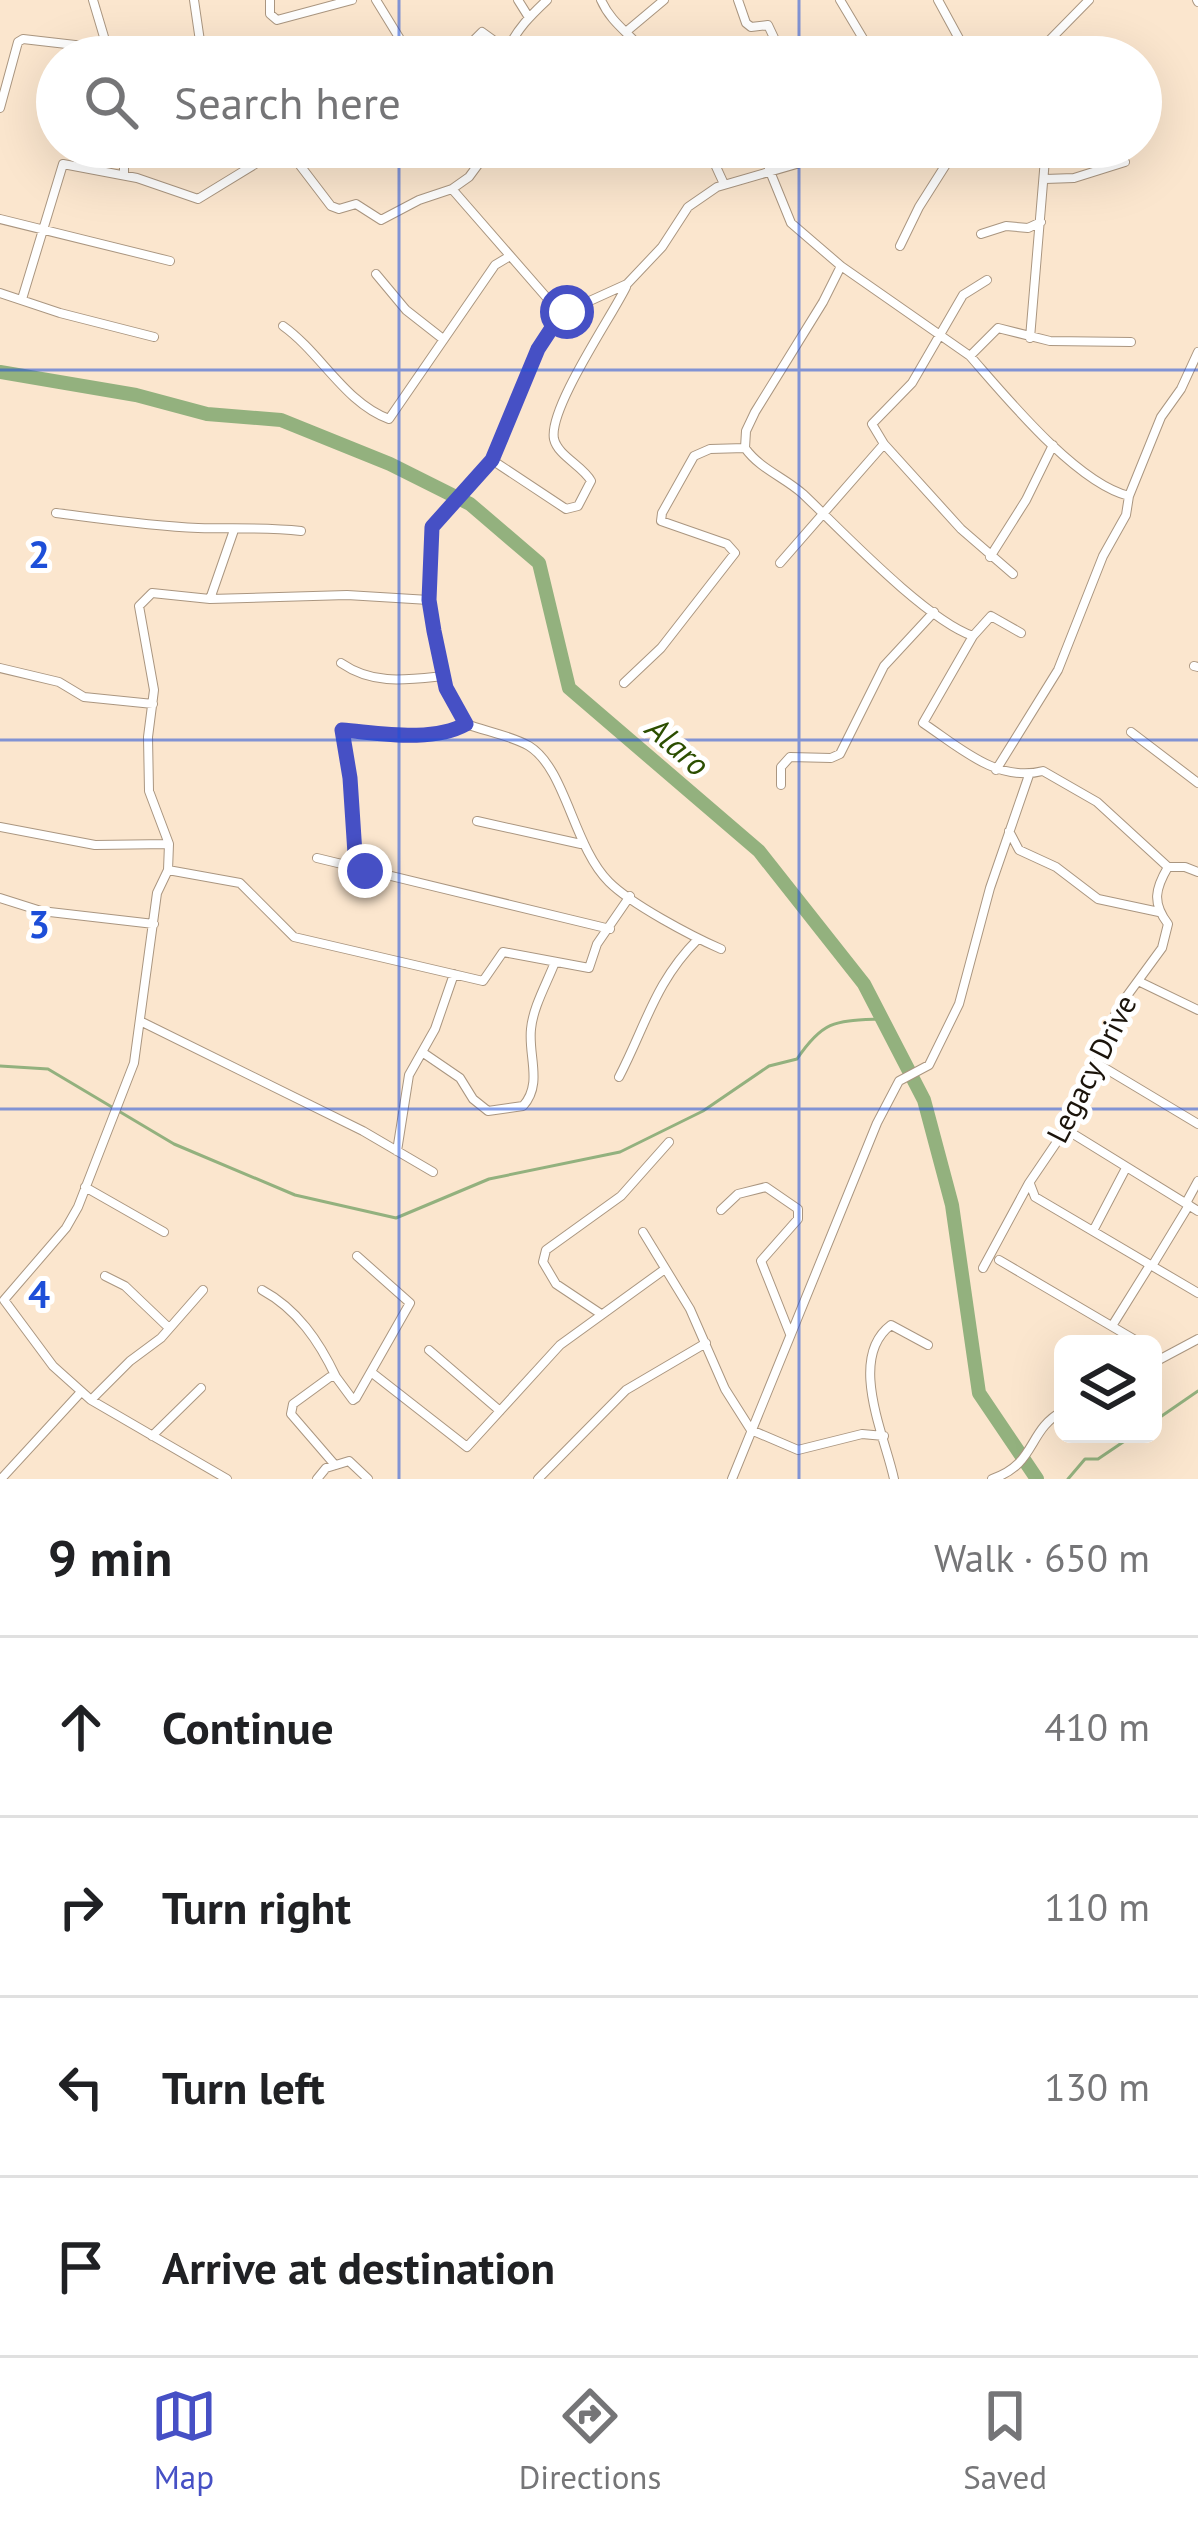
<!DOCTYPE html>
<html lang="en">
<head>
<meta charset="utf-8">
<style>
	body { margin:0; font-family:"PT Sans",sans-serif; background:#f2f2f2; color:#202124 }
	.controls { position:absolute; right:36px; bottom:36px; display:grid; overflow:hidden; border-radius:18px; box-shadow:0 12px 48px #0002 }
	.controls button { width:108px; height:108px; display:grid; place-items:center; padding:0; border:0; border-bottom:3px solid #e0e0e0; background:#fff; color:#202124; font:60px sans-serif }
	.stop { position:absolute; width:36px; height:36px; margin:-27px; border:9px solid #4650c5; border-radius:50%; background:#fff }
	.stop.end { background:#4650c5; border-color:#fff; box-shadow:0 3px 12px #0008 }
	.list { margin:0; padding:0; list-style:none }
	h2 { display:flex; justify-content:space-between; align-items:center; height:156px; margin:0; padding:0 48px; font-size:51px }
	h2 small { font-size:39px; font-weight:400; color:#757577 }
	.list li { display:grid; grid-template-columns:78px 1fr auto; gap:36px; align-items:center; box-sizing:border-box; height:180px; padding:0 48px; border-top:3px solid #e0e0e0 }
	.list b { display:block; font-size:45px; white-space:nowrap }
	.list em { font-size:39px; font-style:normal; color:#757577 }
	.icon { flex:none; width:66px; height:66px; fill:none; stroke:currentColor; stroke-width:2; stroke-linecap:round; stroke-linejoin:round }
	.map { position:relative; flex:none; width:1198px; height:1479px; overflow:hidden }
	.search { position:absolute; background:#fff; box-shadow:0 12px 48px #0002; left:36px; right:36px; top:36px; height:132px; display:flex; align-items:center; gap:30px; box-sizing:border-box; padding:0 42px; border-radius:66px; color:#757577; font-size:45px }
	.sheet { height:876px; background:#fff }
	nav { display:flex; justify-content:space-around; align-items:center; box-sizing:border-box; height:168px; border-top:3px solid #e0e0e0; background:#fff; font-size:33px; color:#757577 }
	nav a { display:grid; justify-items:center; gap:6px }
	nav .on { color:#4650c5 }
	.map>svg:first-child { display:block }
	.lines { fill:none; stroke-linecap:round; stroke-linejoin:round }
	.stream { stroke:#93b17e; stroke-width:3 }
	.river { stroke:#93b17e; stroke-width:14 }
	.minor-casing { stroke:#aa9680; stroke-width:10 }
	.minor { stroke:#fff; stroke-width:8 }
	.route { stroke:#4650c5; stroke-width:15 }
	.grid { fill:none; stroke:#1d4ed8; stroke-width:3; stroke-opacity:0.55 }
	.labels { text-anchor:middle; stroke-width:10; stroke-linejoin:round; paint-order:stroke }
	.street-label { font-size:30px; fill:#1b140b; stroke:#fff }
	.water-label { font-size:33px; font-style:italic; fill:#2b4e00; stroke:#fff }
	.grid-label { font-size:39px; text-anchor:middle; font-weight:bold; fill:#1d4ed8; stroke:#fff; stroke-width:10; stroke-linejoin:round; paint-order:stroke }
</style>
</head>
<body>
<div class="map">
<svg width="1198" height="1479" viewBox="0 0 1198 1479">
	<rect width="100%" height="100%" fill="#fbe6ce"/>
	<g class="lines">
		<path class="stream" d="M0,1066l48,3 126,75 121,51 101,23 93,-39 131,-27 83,-41 66,-45 28,-7c27,-40 39,-38 85,-40
			M1153,1422l45,-31
			M1068,1479l17,-20h13l37,-25"/>
		<path class="river" d="M0,372l136,23 71,19 74,6 109,44 80,40 69,59 30,125 190,163 105,133 60,116 28,105 27,188 58,86"/>
		<defs>
			<path id="minor" d="M93,0l17,57
				M194,0l7,48
				M270,0v14l7,6 75,-20
				M376,0l35,57
				M518,0l10,16
				M601,0c11,25 32,35 47,57
				M738,0l8,23 5,4 17,-2 15,32
				M840,0l34,57
				M938,0l31,57
				M1197,0l1,2
				M627,31l37,-31
				M457,57l25,-25 25,18
				M511,57l-4,-7c11,-22 23,-34 40,-50
				M1033,57l56,-57
				M0,108l18,-66 5,-3 87,10
				M286,147l45,59 8,3 17,-5 25,16 38,-20 33,-11 109,125
				M707,147l17,37
				M769,169l22,54 50,43 -18,36 -68,110 -9,19 -1,17c15,21 39,29 58,46 39,37 123,126 170,142
				M124,175v-28
				M1045,179l29,-1 51,-16
				M452,189l17,-12 22,-30
				M0,219l170,42
				M981,234l25,-8 22,2 13,-6
				M900,246l19,-39 38,-60
				M841,266l129,90 28,-28 52,13 81,1
				M376,274l30,36 37,29
				M0,293l60,20 94,24
				M22,299l41,-135 74,14 61,21 85,-52
				M283,326c38,27 62,77 106,93l106,-154 15,-9
				M1030,338l16,-191
				M970,356c36,41 106,127 159,140
				M884,444l-12,-20 40,-41 51,-88 24,-15
				M492,460l74,49 12,-3 13,-25c-8,-15 -33,-25 -37,-42 -6,-30 58,-123 72,-152
				M56,513c47,6 94,13 142,15 36,1 66,-1 103,3
				M990,557l36,-57 27,-55
				M780,563l104,-119 77,85 52,45
				M210,599l24,-69
				M429,600l17,88 20,36
				M1021,633l-30,-17 -18,20 -50,87c36,24 74,60 120,48l54,31 71,65h17l13,5
				M341,663c32,22 64,17 102,13
				M1194,666l4,1
				M0,668l59,14 25,15 69,7
				M624,683l37,-35 74,-95 -8,-9 -66,-23 1,-8 32,-57 16,-7 35,-1
				M1131,732l67,51
				M996,770l62,-100 45,-114 23,-41 3,-19 32,-79 20,-28 17,-37
				M781,785v-18l9,-10 41,1 9,-4 44,-88 50,-54
				M477,821l104,23
				M0,827l95,18 74,-1
				M1009,831l10,19 37,17 42,32 61,13
				M317,858l293,71
				M356,869l-6,-90 -8,-48c38,2 90,12 124,-7 19,7 46,12 63,22 37,23 44,100 80,136 22,22 82,54 112,67
				M168,870l72,13 54,54 189,44 20,-29 86,16 8,-24 33,-48
				M0,898l41,13 113,13
				M1138,981l60,29
				M140,1021l223,110 70,41
				M422,1052l38,26 13,21 15,12 35,-5c20,-22 5,-50 8,-77 2,-22 16,-46 24,-67
				M1098,1064l100,60
				M619,1077c27,-52 36,-95 79,-138
				M1067,1127l3,5 128,79
				M397,1151l12,-76 26,-46 19,-55
				M1030,1184l5,13 163,96
				M85,1187l79,45
				M1186,1203l12,-22
				M721,1210l17,-16 28,-7 32,22v10l-37,42 29,73
				M1093,1231l33,-63
				M643,1232l47,77 35,80 26,41 47,20 64,-16 22,2
				M999,1260l143,84
				M1152,1266l37,-61
				M983,1268l46,-85 38,-56 31,-63 6,-29 17,-31 41,-56 6,-24c-16,-21 -13,-35 0,-57
				M105,1276l20,10 44,42
				M262,1290c35,19 57,51 74,87
				M601,1314l-45,-30 -13,-22 3,-12 75,-54 48,-54
				M1112,1326l38,-61
				M429,1350l71,61
				M1153,1363l45,-24
				M371,1372l96,75 93,-102 105,-76
				M91,1400l39,-39 31,-23 42,-48
				M152,1436l49,-48
				M335,1465l-44,-51 2,-10 37,-27h6l17,23 3,-2 54,-95 -53,-47
				M1,1479l80,-87
				M227,1479l-136,-79 -38,-34 -49,-66 62,-72 12,-21 56,-144 23,-170 11,-23 1,-26 -20,-53 -1,-54 6,-47 -15,-84 13,-13 58,6 137,-4 82,5 3,-76 60,-64 46,-111 23,-35 66,-30 35,-37 26,-40 29,-20 138,-40
				M317,1479l9,-11 23,-7 19,18
				M538,1479l88,-89 80,-47
				M732,1479l145,-356 22,-42 30,-16 30,-61 31,-116 39,-113
				M894,1479c-9,-43 -47,-121 -3,-154l37,20
				M992,1479c45,-15 35,-49 71,-68"/>
		</defs>
		<use href="#minor" class="minor-casing"/>
		<use href="#minor" class="minor"/>
	</g>
	<g class="lines">
		<path class="route" d="M365,871l-9,-2 -6,-91 -8,-48c38,3 90,13 124,-6l-20,-36 -12,-57 -5,-31 3,-73 60,-67 46,-111 23,-35 6,-2"/>
	</g>
	<path class="grid" d="M399,0v57M799,0v57M399,147v1332M799,147v1332M0,370h1198M0,740h1198M0,1109h1198"/>
	<g class="labels">
		<g class="street-label">
			<text transform="translate(1092 1069) rotate(-63)" y="10">Legacy Drive</text>
		</g>
		<g class="water-label">
			<text transform="translate(678 746) rotate(41)" y="12">Alaro</text>
		</g>
	</g>
	<g class="grid-label">
		<text x="39" y="568">2</text>
		<text x="39" y="938">3</text>
		<text x="39" y="1308">4</text>
	</g>
</svg>
<div class="controls">
<button><svg class="icon" aria-label="layers" viewBox="0 0 24 24"><path d="M12 4l9 5-9 5-9-5zM3 14l9 5 9-5"/></svg></button>
</div>
<div class="stop" style="left:567px;top:312px"></div>
<div class="stop end" style="left:365px;top:871px"></div>
<div class="search"><svg class="icon" aria-label="search" viewBox="0 0 24 24"><circle cx="10" cy="10" r="6"/><path d="M15 15l6 6"/></svg>Search here</div>
</div>
<section class="sheet">
<h2>9 min<small>Walk · 650 m</small></h2>
<ul class="list">
<li><svg class="icon" aria-label="ahead" viewBox="0 0 24 24"><path d="M12 20V5M6 11l6-6 6 6"/></svg><div><b>Continue</b></div><em>410 m</em></li>
<li><svg class="icon" aria-label="right" viewBox="0 0 24 24"><path d="M7 20v-9h11M14 6l5 5-5 5"/></svg><div><b>Turn right</b></div><em>110 m</em></li>
<li><svg class="icon" aria-label="left" viewBox="0 0 24 24"><path d="M17 20v-9H6M10 6l-5 5 5 5"/></svg><div><b>Turn left</b></div><em>130 m</em></li>
<li><svg class="icon" aria-label="arrive" viewBox="0 0 24 24"><path d="M6 21V4h12l-3 4 3 4H6"/></svg><div><b>Arrive at destination</b></div></li>
</ul>
</section>
<nav>
<a class="on"><svg class="icon" aria-label="map" viewBox="0 0 24 24"><path d="M3 6l6-2 6 2 6-2v14l-6 2-6-2-6 2zM9 4v14M15 6v14"/></svg>Map</a>
<a><svg class="icon" aria-label="directions" viewBox="0 0 24 24"><path d="M12 3l9 9-9 9-9-9zM9 14v-3h6M13 9l2 2-2 2"/></svg>Directions</a>
<a><svg class="icon" aria-label="saved" viewBox="0 0 24 24"><path d="M7 4h10v16l-5-4-5 4z"/></svg>Saved</a>
</nav>
</body>
</html>
